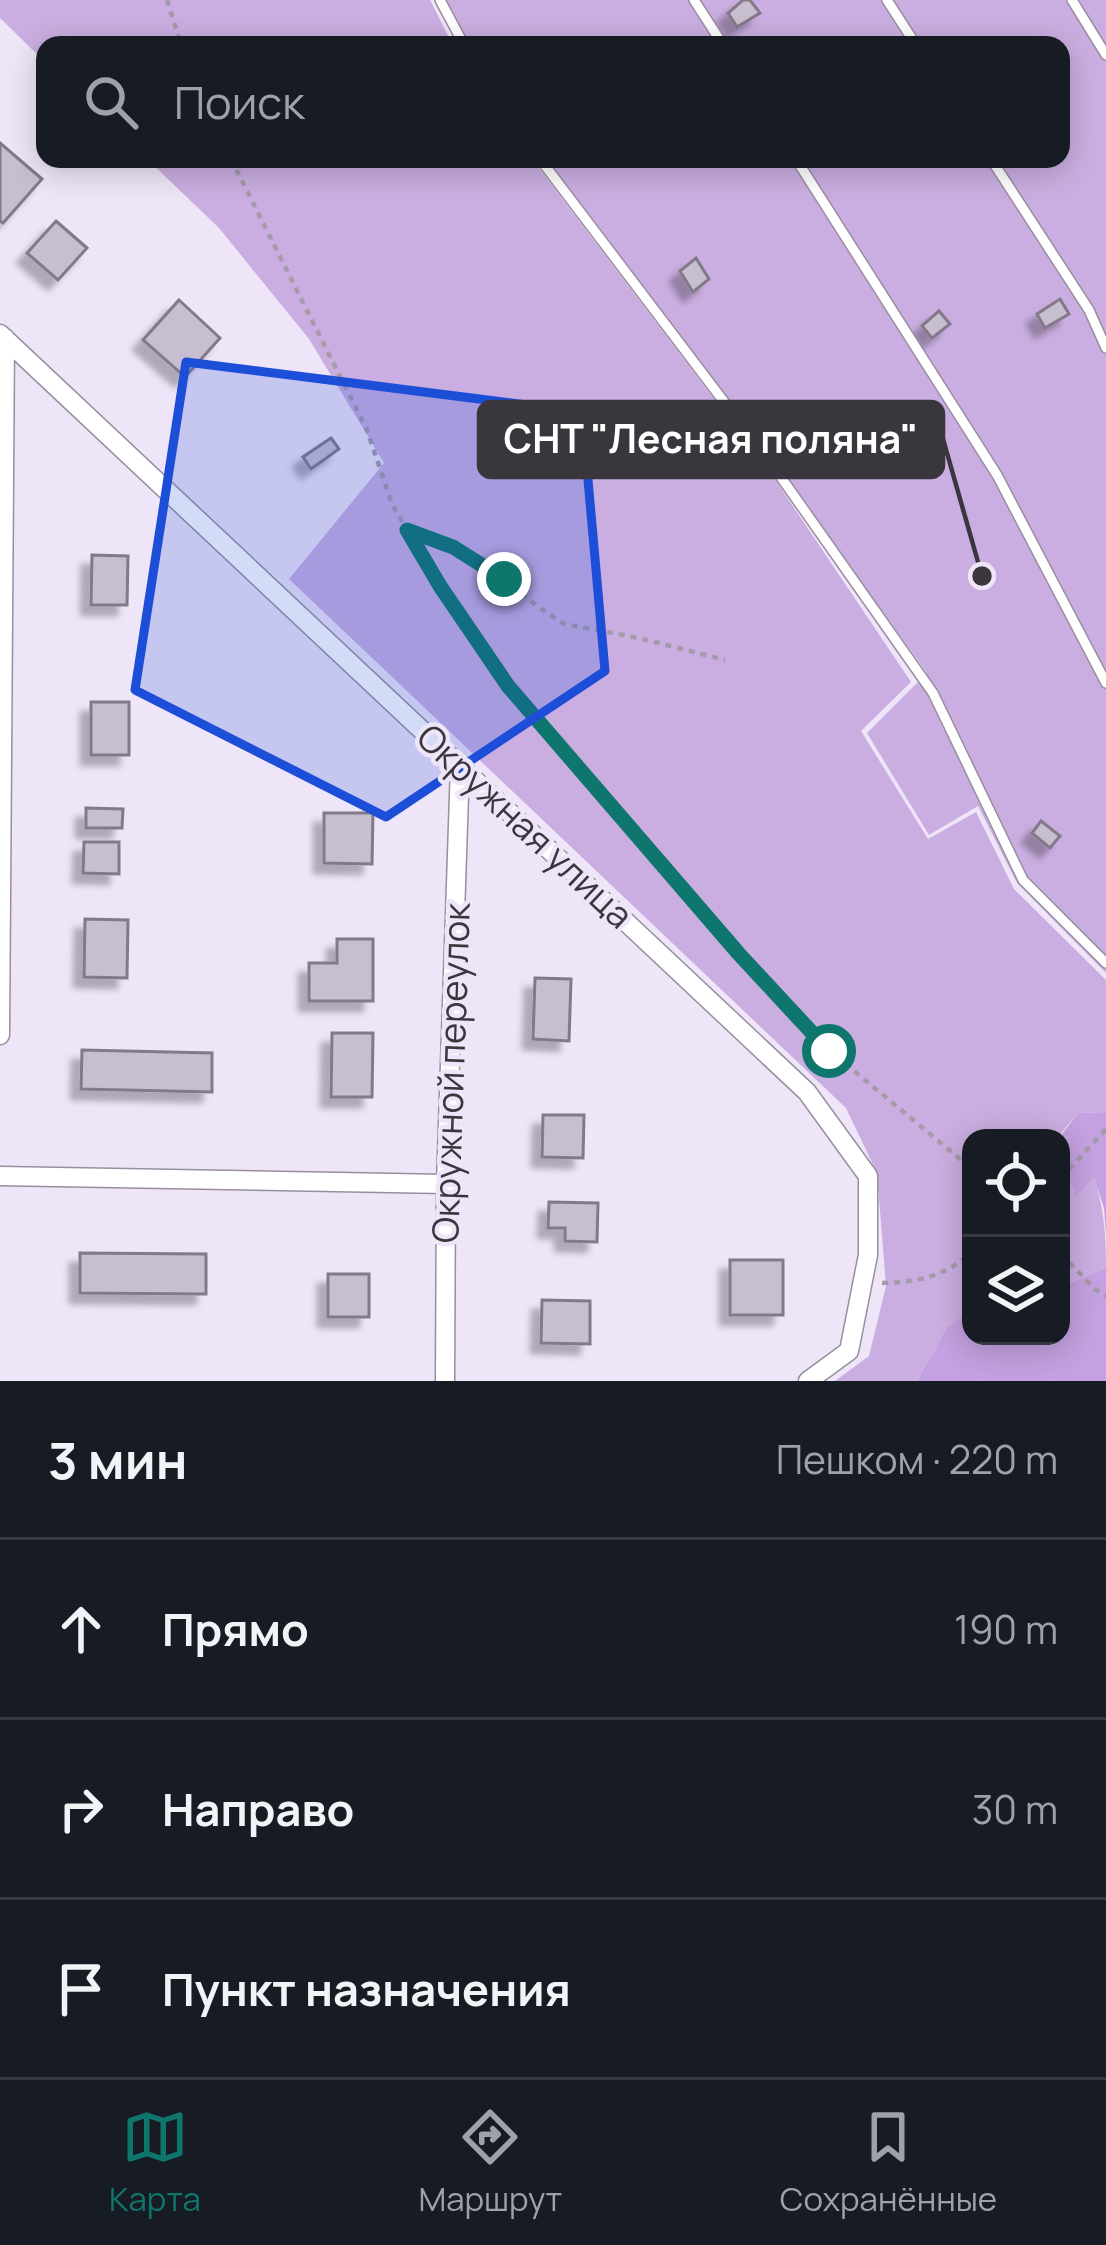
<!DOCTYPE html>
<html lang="ru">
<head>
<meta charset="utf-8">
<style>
	body { margin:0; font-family:Manrope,sans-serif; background:#242831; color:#f1f3f6 }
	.controls { position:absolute; right:36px; bottom:36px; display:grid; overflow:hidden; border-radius:24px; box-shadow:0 6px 30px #0003 }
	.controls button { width:108px; height:108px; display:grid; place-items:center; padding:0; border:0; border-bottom:3px solid #363941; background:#171b24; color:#f1f3f6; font:60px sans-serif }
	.stop { position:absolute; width:36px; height:36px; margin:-27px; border:9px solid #0f766e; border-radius:50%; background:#fff }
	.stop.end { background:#0f766e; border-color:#fff; box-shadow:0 3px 12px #0008 }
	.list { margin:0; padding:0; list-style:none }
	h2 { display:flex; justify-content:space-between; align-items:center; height:156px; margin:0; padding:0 48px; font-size:51px }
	h2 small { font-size:39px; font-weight:400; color:#9ea1a6 }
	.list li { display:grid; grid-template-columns:78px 1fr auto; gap:36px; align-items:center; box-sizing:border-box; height:180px; padding:0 48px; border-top:3px solid #363941 }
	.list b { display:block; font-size:45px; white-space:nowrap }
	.list em { font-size:39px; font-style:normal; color:#9ea1a6 }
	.icon { flex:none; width:66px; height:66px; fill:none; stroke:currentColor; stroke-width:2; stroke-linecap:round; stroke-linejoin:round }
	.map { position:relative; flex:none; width:1106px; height:1381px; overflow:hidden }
	.search { position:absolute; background:#171b24; box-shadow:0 6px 30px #0003; left:36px; right:36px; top:36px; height:132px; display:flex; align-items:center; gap:30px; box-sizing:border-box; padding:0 42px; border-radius:24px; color:#9ea1a6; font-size:45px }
	.sheet { height:696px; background:#171b24 }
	nav { display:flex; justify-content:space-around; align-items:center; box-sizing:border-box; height:168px; border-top:3px solid #363941; background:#171b24; font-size:33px; color:#9ea1a6 }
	nav a { display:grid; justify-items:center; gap:6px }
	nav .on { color:#0f766e }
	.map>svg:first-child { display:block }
	.green { fill:#caaee1 }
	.forest { fill:#c4a1e0 }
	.building { fill:#c7bed0; stroke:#827989; stroke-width:3; filter:url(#shadow) }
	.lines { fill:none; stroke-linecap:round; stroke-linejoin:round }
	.service-casing { stroke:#978e9f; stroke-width:12 }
	.minor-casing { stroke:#978e9f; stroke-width:21 }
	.path { stroke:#a39ba9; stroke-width:4.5; stroke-dasharray:6 6; stroke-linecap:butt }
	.service { stroke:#fff; stroke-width:9 }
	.minor { stroke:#fff; stroke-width:18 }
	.route { stroke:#0f766e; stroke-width:15 }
	.marked { fill:#1d4ed8; fill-opacity:0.2; stroke:#1d4ed8; stroke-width:9; stroke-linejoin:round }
	.labels { text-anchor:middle; stroke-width:9; stroke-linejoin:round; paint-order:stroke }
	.street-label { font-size:36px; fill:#3a363d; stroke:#efe5f8 }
	.leader { fill:none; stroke:#3a363d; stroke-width:4.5 }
	.callout-dot { fill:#3a363d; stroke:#efe5f8; stroke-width:4.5 }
	.callout { fill:#3a363d; stroke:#3a363d; stroke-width:4.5 }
	.callout-label { font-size:39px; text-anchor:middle; font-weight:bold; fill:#fff }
</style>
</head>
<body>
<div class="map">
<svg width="1106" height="1381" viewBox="0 0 1106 1381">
	<defs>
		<filter id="shadow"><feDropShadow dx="-10" dy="10" stdDeviation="3" flood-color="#0004"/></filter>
	</defs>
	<rect width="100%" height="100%" fill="#efe5f8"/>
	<path class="green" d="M0,0h430l23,45h-408v17l-45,-44z
		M446,0h660v973l-89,-90 -39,-77 -49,29 -62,-102 60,-60 -140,-194 -240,-320h514v-114h-591z
		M147,159h385l242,319 137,204 -50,49 67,108 48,-27 38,77 92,91v132l-28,1 -21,25h-86v171l-24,18 -30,54h-82l34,-25 17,-70 -9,-113 -31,-65 -557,-529 95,-116 -75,-124 -90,-111z
		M1061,1166l33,10c10,32 12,60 12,92l-45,18z"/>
	<path class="forest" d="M1106,1112v123l-2,-27 -10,-31 -18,19 -10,-28 -5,-2v-28h-2l19,-25z
		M1106,1268v113h-189l30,-54 24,-18v27h90v-50z"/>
	<path class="building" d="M743,0h7l10,13 -23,14 -9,-14z
		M0,143l42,36 -39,44 -3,-2z
		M56,221l31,27 -29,32 -31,-27z
		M696,258l13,21 -16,13 -13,-21z
		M1060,299l9,15 -24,14 -8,-14z
		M179,300l41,38 -35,39 -42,-37z
		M939,311l11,13 -18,14 -10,-12z
		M331,438l8,11 -28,20 -8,-12z
		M92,555l36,1 -1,49h-36z
		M91,702h38v53h-38z
		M86,808l37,1 -1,19h-36z
		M324,813h49l-1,51 -48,-1z
		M1041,821l19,15 -10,12 -18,-15z
		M84,842h35v32l-36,-1z
		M85,919l43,1 -1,58 -43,-1z
		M337,939h36v62h-64v-38h28z
		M535,978l36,1 -2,62 -36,-2z
		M332,1033h41l-1,64h-41z
		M82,1050l130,3v39l-131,-3z
		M543,1115h41l-1,43 -41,-1z
		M549,1202l49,1 -1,39 -32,-1v-13h-17z
		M80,1253l126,1v40l-126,-1z
		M730,1260h53v55h-53z
		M328,1274h41v43h-41z
		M542,1300l48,1v43l-49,-1z"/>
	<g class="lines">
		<defs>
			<path id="service" d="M440,0l24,45
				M694,0l29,45
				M887,0l29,45
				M1072,0l34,55
				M540,159l238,314 155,220 90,187 83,83
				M796,159l201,316 109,208
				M991,159l98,151 17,38"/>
			<path id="minor" d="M0,334l807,758 61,84v79l-19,96 -41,30
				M0,1035l5,-697
				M0,1176l446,8
				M445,1381l1,-197 14,-419"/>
		</defs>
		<use href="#service" class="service-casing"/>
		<use href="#minor" class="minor-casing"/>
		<path class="path" d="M167,0l14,45
			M231,159l136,271 25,74 47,82 70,101 230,267 90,96 142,118
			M407,530l46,17 51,32 33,27 27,18 75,14 86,22
			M1061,1178l45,-49
			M1061,1254l35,36 10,6
			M882,1283c35,-1 62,-6 89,-30"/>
		<use href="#service" class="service"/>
		<use href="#minor" class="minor"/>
	</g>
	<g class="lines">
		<path class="route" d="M504,579l-51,-32 -46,-17 33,56 68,100 231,268 90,97"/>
	</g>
	<path class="marked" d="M186,362l396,50 23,259 -219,146 -251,-127z"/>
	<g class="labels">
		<g class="street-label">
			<text transform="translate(525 826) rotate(43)" y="13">Окружная улица</text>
			<text transform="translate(451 1073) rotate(-88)" y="13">Окружной переулок</text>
		</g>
	</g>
	<path class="leader" d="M982 576L943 439"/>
	<circle class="callout-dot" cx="982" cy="576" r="12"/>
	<rect class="callout" x="479" y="402" width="464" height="75" rx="12"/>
	<g class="callout-label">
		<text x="711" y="453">СНТ "Лесная поляна"</text>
	</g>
</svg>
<div class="controls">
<button><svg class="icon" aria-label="locate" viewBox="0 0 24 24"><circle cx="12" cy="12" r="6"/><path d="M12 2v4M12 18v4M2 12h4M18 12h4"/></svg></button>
<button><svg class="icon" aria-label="layers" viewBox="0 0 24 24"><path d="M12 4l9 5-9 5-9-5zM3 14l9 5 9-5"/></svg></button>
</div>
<div class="stop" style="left:829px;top:1051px"></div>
<div class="stop end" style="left:504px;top:579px"></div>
<div class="search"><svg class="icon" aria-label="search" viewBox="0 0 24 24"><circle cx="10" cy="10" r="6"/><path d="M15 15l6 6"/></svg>Поиск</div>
</div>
<section class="sheet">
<h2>3 мин<small>Пешком · 220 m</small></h2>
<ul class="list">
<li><svg class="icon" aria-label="ahead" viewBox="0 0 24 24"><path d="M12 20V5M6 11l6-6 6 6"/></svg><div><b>Прямо</b></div><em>190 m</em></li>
<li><svg class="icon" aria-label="right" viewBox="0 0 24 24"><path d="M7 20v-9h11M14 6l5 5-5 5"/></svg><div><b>Направо</b></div><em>30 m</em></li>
<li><svg class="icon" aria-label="arrive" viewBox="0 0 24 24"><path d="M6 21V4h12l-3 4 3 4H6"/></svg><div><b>Пункт назначения</b></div></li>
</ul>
</section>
<nav>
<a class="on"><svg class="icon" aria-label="map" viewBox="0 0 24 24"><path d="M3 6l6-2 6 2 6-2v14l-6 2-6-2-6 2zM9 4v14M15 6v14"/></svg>Карта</a>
<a><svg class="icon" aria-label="directions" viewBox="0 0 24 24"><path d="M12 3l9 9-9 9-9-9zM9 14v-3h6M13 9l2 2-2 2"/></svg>Маршрут</a>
<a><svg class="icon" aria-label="saved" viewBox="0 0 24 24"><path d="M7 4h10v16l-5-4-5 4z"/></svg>Сохранённые</a>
</nav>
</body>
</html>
